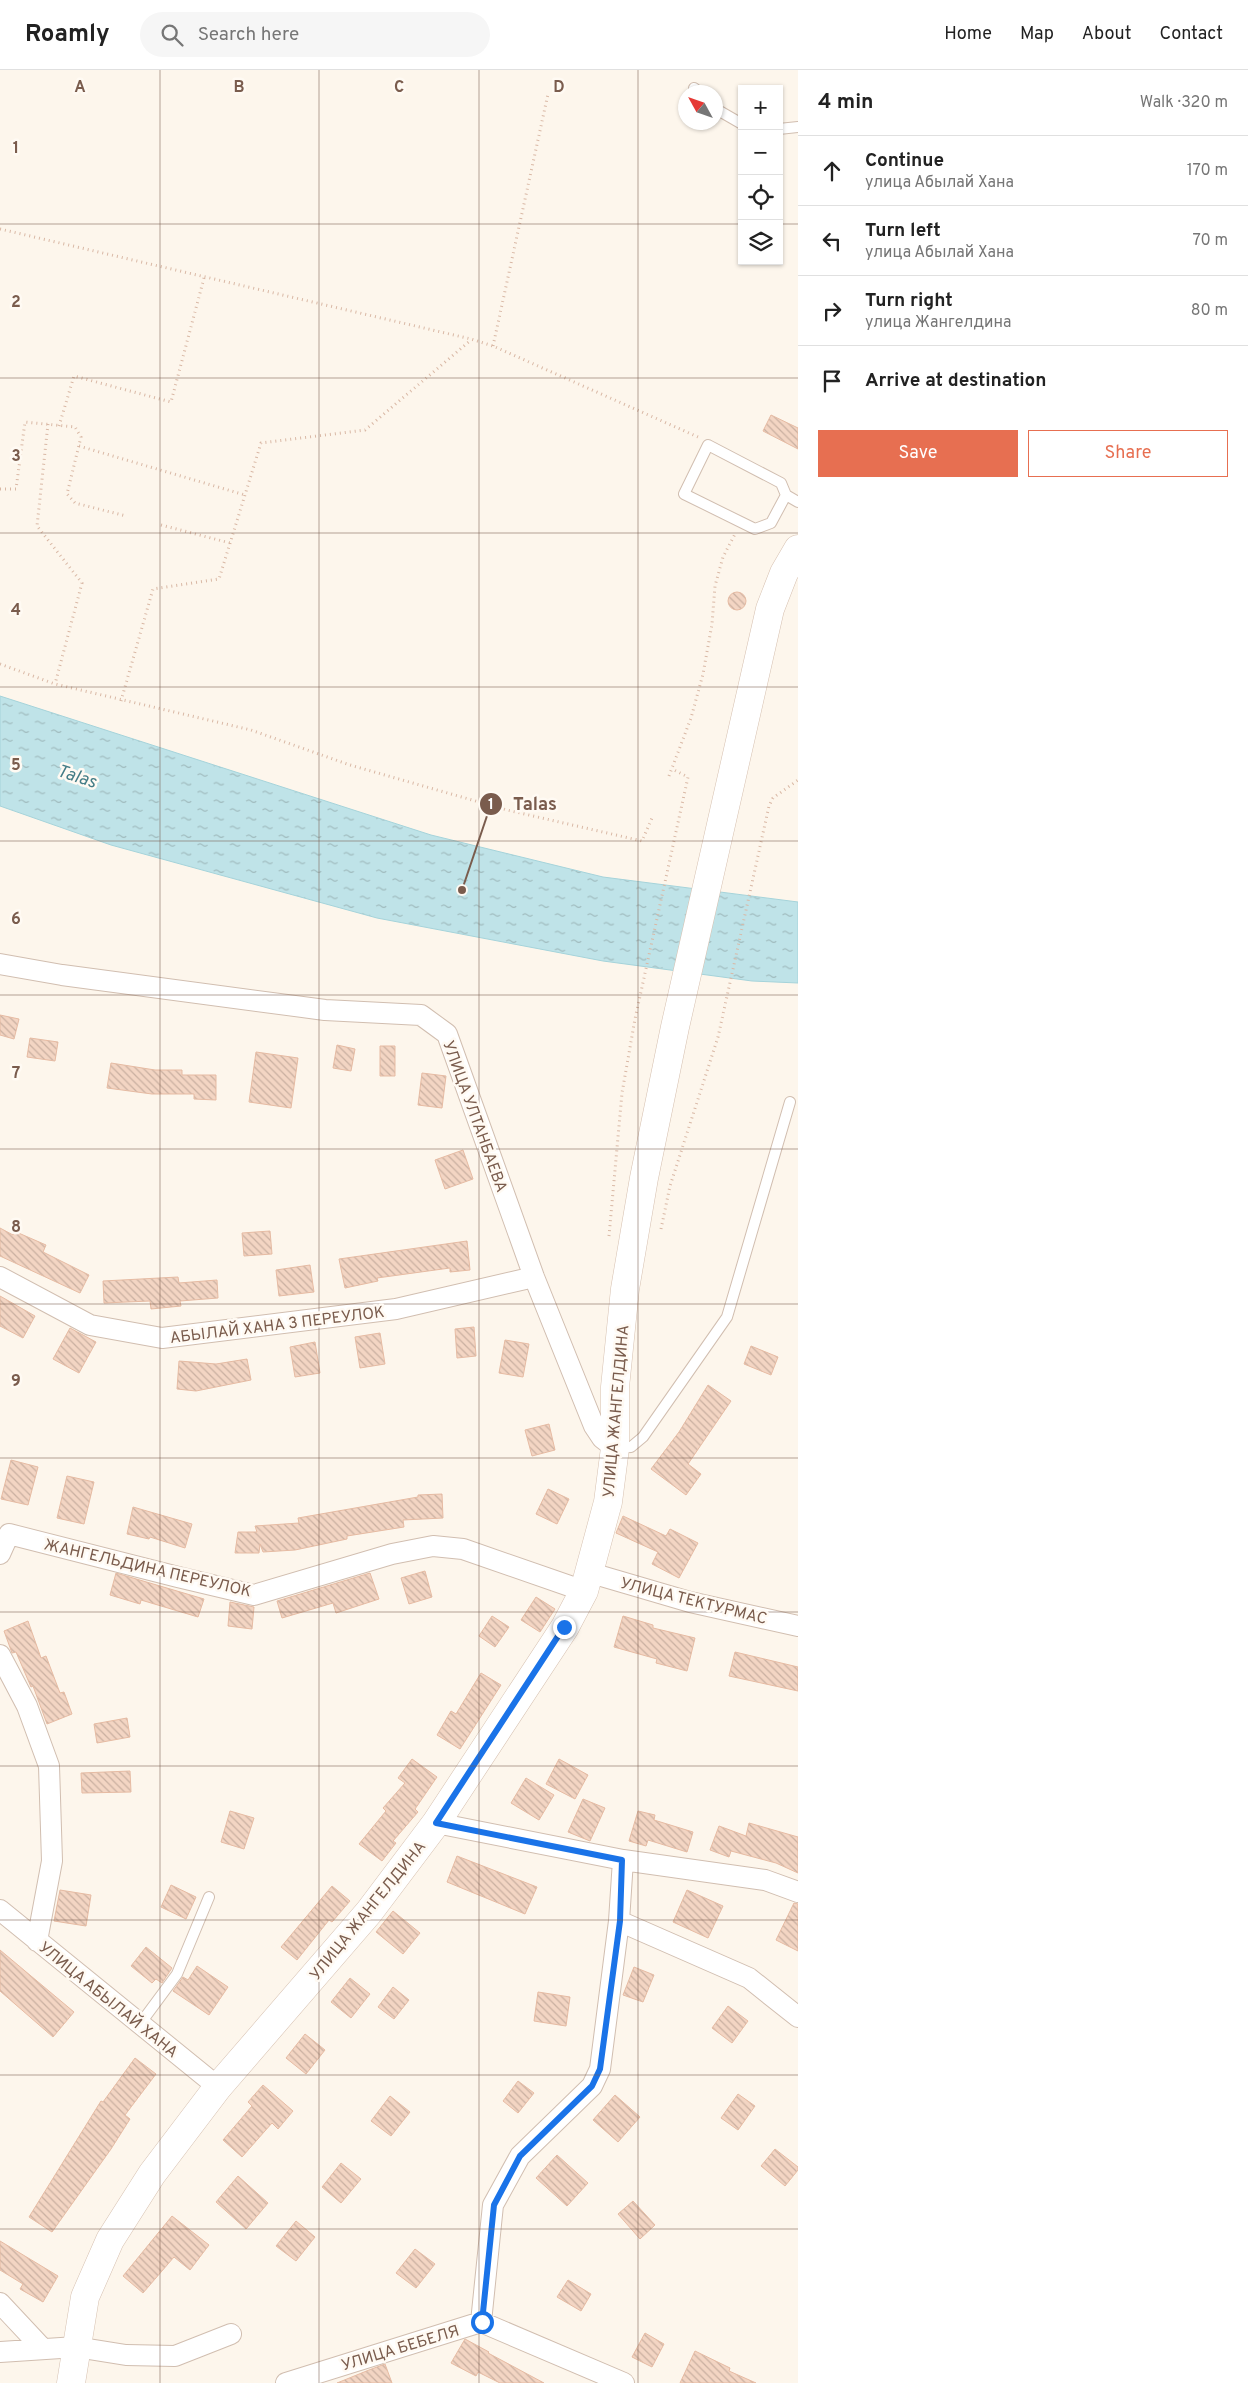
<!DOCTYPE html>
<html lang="en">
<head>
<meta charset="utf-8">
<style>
	body { margin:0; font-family:Overpass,sans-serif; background:#f6f6f6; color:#222 }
	.controls { position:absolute; right:15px; top:15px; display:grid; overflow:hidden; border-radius:0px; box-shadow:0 1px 4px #0004 }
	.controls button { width:45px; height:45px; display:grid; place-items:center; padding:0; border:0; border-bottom:1px solid #e0e0e0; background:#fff; color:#222; font:25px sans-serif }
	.compass { position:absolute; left:678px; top:15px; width:45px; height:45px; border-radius:50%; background:#fff; box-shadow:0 1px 4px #0004; rotate:310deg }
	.stop { position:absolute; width:15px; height:15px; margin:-11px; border:4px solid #1a73e8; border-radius:50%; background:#fff }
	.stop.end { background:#1a73e8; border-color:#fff; box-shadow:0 1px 5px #0008 }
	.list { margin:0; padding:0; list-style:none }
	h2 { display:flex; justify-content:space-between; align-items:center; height:65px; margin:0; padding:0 20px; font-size:21px }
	h2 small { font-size:16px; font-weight:400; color:#767676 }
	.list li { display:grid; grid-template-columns:32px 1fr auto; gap:15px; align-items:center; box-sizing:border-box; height:70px; padding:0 20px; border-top:1px solid #e0e0e0 }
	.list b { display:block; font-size:19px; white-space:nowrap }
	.list p { margin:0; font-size:16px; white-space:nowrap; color:#767676 }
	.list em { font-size:16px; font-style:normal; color:#767676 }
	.actions { display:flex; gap:10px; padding:15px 20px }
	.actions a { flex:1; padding:11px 0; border:1px solid #e76f51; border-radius:0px; text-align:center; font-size:18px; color:#e76f51 }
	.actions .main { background:#e76f51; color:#fff }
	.icon { flex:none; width:28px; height:28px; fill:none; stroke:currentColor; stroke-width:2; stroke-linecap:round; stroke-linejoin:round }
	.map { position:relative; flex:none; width:798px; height:2313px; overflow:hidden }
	header { display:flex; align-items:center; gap:30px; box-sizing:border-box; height:70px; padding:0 25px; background:#fff; border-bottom:1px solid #e0e0e0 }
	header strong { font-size:24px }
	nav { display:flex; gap:28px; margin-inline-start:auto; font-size:18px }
	.search { width:350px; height:45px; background:#f6f6f6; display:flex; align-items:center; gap:12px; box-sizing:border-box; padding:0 18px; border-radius:28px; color:#767676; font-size:19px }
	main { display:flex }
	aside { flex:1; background:#fff }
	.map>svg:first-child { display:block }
	.water { fill:url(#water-ripples); stroke:#a5d3da }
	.building { fill:url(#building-back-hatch); stroke:#e6bba3 }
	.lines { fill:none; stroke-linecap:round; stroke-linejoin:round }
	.lane-casing { stroke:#d1beb0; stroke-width:12 }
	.street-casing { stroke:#d1beb0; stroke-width:22 }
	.secondary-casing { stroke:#d6c0b0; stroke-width:29 }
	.path { stroke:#d9b8a5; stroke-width:3; stroke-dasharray:1 4; stroke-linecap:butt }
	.lane { stroke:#fff; stroke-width:10 }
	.street { stroke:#fff; stroke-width:20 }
	.secondary { stroke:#fff; stroke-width:28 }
	.route { stroke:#1a73e8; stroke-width:6 }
	.grid { fill:none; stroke:#7a5c4d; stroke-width:1; stroke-opacity:0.55 }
	.labels { text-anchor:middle; stroke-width:5; stroke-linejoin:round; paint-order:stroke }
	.street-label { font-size:16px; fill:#7a5c4d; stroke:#fffaf3 }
	.water-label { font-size:18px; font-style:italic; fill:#437c86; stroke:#fffaf3 }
	.grid-label { font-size:16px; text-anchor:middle; font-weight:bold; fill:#7a5c4d; stroke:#fffaf3; stroke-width:5; stroke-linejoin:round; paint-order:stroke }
	.leader { fill:none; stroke:#7a5c4d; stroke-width:2 }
	.callout-dot { fill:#7a5c4d; stroke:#fffaf3; stroke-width:2 }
	.mark-label { font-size:15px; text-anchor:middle; font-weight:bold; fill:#fff }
	.callout-label { font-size:18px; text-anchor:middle; font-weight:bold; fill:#7a5c4d; stroke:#fffaf3; stroke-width:5; stroke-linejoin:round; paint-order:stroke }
</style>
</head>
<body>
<header>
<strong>Roamly</strong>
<div class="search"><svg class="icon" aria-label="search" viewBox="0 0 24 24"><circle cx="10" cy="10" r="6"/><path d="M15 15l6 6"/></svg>Search here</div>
<nav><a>Home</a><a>Map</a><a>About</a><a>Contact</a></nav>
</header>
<main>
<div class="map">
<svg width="798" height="2313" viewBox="0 0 798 2313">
	<defs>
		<pattern id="water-ripples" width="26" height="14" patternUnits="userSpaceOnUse" patternTransform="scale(1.25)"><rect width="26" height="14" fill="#bfe3e8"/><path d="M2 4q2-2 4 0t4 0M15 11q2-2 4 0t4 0" fill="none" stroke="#a0bbbe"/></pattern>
		<pattern id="building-back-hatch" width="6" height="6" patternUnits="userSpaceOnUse" patternTransform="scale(1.25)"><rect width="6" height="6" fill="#f3d5c3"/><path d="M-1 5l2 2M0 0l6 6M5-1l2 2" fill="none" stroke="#cab0a1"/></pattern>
	</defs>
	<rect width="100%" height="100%" fill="#fdf6ec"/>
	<path class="water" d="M0,626l431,139 172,42 195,25v81l-46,-2 -149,-20 -226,-43 -266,-73 -111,-39z"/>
	<path class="building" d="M771,345l27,13v21l-35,-18z
		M728 531a9 9 0 1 1 18 0a9 9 0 1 1-18 0Z
		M0,945l19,4 -5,20 -14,-4z
		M30,968l28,4 -3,19 -28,-4z
		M337,975l18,4 -4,22 -18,-3z
		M380,976h15v30h-15z
		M256,982l42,6 -7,50 -42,-6z
		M111,993l44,7h27v5h34v25l-22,-1v-5h-42l-45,-6z
		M422,1003l24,3 -4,32 -24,-3z
		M463,1080l10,29 -28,10 -10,-29z
		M0,1158l13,7 1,-4 32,14 -3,7 46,23 -9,18 -80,-37z
		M270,1161l2,23 -28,2 -2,-23z
		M467,1171l3,29 -20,2v-4l-73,10 1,3 -33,7 -6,-29z
		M310,1195l4,27 -35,4 -3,-26z
		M178,1207l1,6 38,-3 1,18 -38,3 1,5 -30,3 -1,-8 -46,2 -1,-22z
		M0,1226l35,20 -12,22 -23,-12z
		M474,1257l2,29 -19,2 -2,-29z
		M70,1258l26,14 -17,31 -26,-14z
		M380,1263l5,31 -25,4 -5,-31z
		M505,1270l24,4 -6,33 -24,-4z
		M315,1272l5,31 -25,4 -5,-30z
		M751,1276l27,11 -7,18 -27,-11z
		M247,1289l4,21 -55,11 -19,-2 2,-28 37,3z
		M708,1315l23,16 -43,63 13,10 -15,21 -35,-26 28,-37z
		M549,1354l6,26 -23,6 -7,-26z
		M11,1390l27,7 -10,38 -27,-6z
		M67,1406l27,6 -10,42 -27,-6z
		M548,1419l21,10 -12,25 -21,-10z
		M442,1424l1,24 -40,2 1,7 -57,9v3l-52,11 -32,2 -3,-8 -1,9h-24l3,-21h19l-2,-6 44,-3 -1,-5 120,-21v-2z
		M133,1437l59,17 -7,24 -35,-11 -1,2 -22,-5z
		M623,1446l43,20 4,-7 28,14 -19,35 -27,-14 6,-12 -42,-19z
		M425,1501l7,26 -23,7 -8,-26z
		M116,1503l88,26 -6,18 -57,-17 -1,4 -30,-9z
		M370,1503l9,26 -43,14 -3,-10 -51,15 -5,-17z
		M536,1527l19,12 -15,23 -19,-12z
		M230,1532l24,5 -2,22 -24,-3z
		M492,1546l17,11 -14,20 -16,-11z
		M623,1546l30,9v3l42,10 -8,33 -31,-8 1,-4 -43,-12z
		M28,1551l13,37 5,-2 14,37 4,-1 8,22 -25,10 -14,-38 -2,1 -15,-35 -4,1 -8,-22z
		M735,1582l63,15v24l-69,-15z
		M481,1603l20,12 -41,64 -23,-14 14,-24 5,3z
		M127,1648l3,19 -33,6 -3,-19z
		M412,1689l25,18 -22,32 3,3 -25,29 3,2 -14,18 -23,-17 27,-33 -3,-3 22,-25 -7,-5z
		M559,1689l29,16 -13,24 -29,-15z
		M130,1701l1,21 -49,1 -1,-20z
		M526,1708l28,17 -15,25 -28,-17z
		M583,1729l22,9 -15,33 -22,-9z
		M230,1741l24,7 -10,31 -23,-7z
		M638,1741l17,4 -1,5 39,12 -6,20 -39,-12 -2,6 -17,-5z
		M749,1753l49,14v36l-22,-10 -45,-12 -2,6 -19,-7 9,-24 27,10z
		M457,1786l80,31 -12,27 -78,-32z
		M171,1815l25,12 -10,22 -25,-12z
		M332,1816l18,15 -18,21 -3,-2 -32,40 -16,-13z
		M60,1820l31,5 -5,31 -32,-5z
		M687,1820l36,16 -15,32 -35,-16z
		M794,1833l4,1v47l-22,-11z
		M393,1841l27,22 -17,21 -27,-22z
		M146,1877l26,21 -10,15 -6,-4 -4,4 -21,-17z
		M0,1880l74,62 -21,25 -53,-46z
		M197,1896l31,21 -19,28 -36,-24 10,-14 5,3z
		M634,1897l20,8 -11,27 -20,-7z
		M350,1908l20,16 -19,24 -20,-16z
		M393,1917l16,13 -15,19 -16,-12z
		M538,1922l32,5 -4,29 -32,-5z
		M728,1936l20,15 -16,22 -20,-15z
		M305,1964l20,16 -19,24 -20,-16z
		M135,1988l21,16 -31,41 5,4 -19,30 -59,83 -23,-15 72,-116 2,1z
		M518,2011l16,12 -16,20 -15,-12z
		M263,2015l30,26 -15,18 -6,-6 -30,34 -19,-17 29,-34 -4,-4z
		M738,2024l17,12 -17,24 -17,-12z
		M615,2025l25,22 -22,25 -25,-22z
		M390,2026l20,16 -19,24 -20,-15z
		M775,2079l23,18v3l-13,16 -24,-20z
		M557,2085l31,28 -21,23 -31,-28z
		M341,2093l20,16 -20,24 -19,-16z
		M238,2106l30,27 -22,26 -30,-27z
		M633,2131l22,24 -15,14 -22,-25z
		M172,2146l37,29 -19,25 -16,-13 -31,36 -20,-17z
		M296,2151l19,16 -19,24 -20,-15z
		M0,2171l58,35 -15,26 -23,-13 3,-5 -23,-14z
		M415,2179l20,15 -19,24 -20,-15z
		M568,2210l23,14 -10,17 -24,-14z
		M645,2263l19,11 -12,23 -20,-10z
		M465,2269l24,13 -1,1 56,30h-44l-22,-11 -2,4 -25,-13z
		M695,2281l35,17 -1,3 27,12h-76z
		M385,2294l7,19h-55l32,-13z"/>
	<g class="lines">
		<defs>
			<path id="lane" d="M694,18l5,4
				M716,39l26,15
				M779,59l19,-2
				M708,375l73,38 5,12 -15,28 -16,6 -71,-35z
				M786,425l12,7
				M616,1378l15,-1 12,-10 84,-120 63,-215
				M140,1954l37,-50 32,-77"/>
			<path id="street" d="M0,894l62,11 263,35 96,5 26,19 87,243 60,149 8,12 13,10
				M0,1207l90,48 72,13 234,-29 138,-32
				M0,1484l9,-20 169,43 76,18 138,-41 41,-8 30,3 121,42
				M591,1503l99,29 108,24
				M0,1585l27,51 22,60 3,95 -15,80
				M436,1753l187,37 142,20 33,12
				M623,1790l-4,61 130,57 49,39
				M0,1840l218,177
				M0,2233l43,46
				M481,2252l12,-117 27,-49 72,-70 8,-17 19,-148
				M0,2282l76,-5 50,8 49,1 56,-22
				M286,2313l195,-61 143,61"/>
			<path id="secondary" d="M71,2313l14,-86 25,-57 42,-66 66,-87 151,-175 67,-89 129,-196 19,-36 24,-89 7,-54v-61l10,-98 19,-111 31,-151 95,-418 14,-36 14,-24"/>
		</defs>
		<use href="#lane" class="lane-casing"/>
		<use href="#street" class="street-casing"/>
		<use href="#secondary" class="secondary-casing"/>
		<path class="path" d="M0,159l471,110 22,7 205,91
			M493,276l55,-252
			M48,354l-11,102 45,57 -27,101
			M59,356l15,-50 97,26 33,-124
			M79,376l166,49
			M0,419h16l9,-67 50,5 6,10 -14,57 8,9 51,13
			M161,455l69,18
			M0,594l55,20 196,46 99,35 157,45 135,31 10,-23
			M121,631l32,-112 66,-10 42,-136 104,-13 106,-90
			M669,706l22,-58 12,-44 9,-50 3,-38 8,-29 12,-23
			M661,1159l9,-43 48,-149 51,-231 4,-8 25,-18
			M609,1166l13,-143 13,-74 53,-242 -16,-8"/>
		<use href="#lane" class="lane"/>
		<use href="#street" class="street"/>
		<use href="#secondary" class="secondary"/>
	</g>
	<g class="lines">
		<path class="route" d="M482,2252l12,-117 26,-49 72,-70 8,-17 20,-148 2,-61 -186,-37 128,-196"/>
	</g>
	<path class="grid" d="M160,0v2313M319,0v2313M479,0v2313M638,0v2313M0,154h742M779,154h19M0,308h798M0,463h798M0,617h798M0,771h798M0,925h798M0,1079h798M0,1234h798M0,1388h798M0,1542h798M0,1696h798M0,1850h798M0,2005h798M0,2159h798"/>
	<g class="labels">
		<g class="street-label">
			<text transform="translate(476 1046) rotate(70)" y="6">УЛИЦА УЛТАНБАЕВА</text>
			<text transform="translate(277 1254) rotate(-7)" y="6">АБЫЛАЙ ХАНА 3 ПЕРЕУЛОК</text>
			<text transform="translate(615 1341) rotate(-85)" y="6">УЛИЦА ЖАНГЕЛДИНА</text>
			<text transform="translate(148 1497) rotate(13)" y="6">ЖАНГЕЛЬДИНА ПЕРЕУЛОК</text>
			<text transform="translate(694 1530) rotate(14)" y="6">УЛИЦА ТЕКТУРМАС</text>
			<text transform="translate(367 1840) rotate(-51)" y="6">УЛИЦА ЖАНГЕЛДИНА</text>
			<text transform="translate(109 1929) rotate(39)" y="6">УЛИЦА АБЫЛАЙ ХАНА</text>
			<text transform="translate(400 2277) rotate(-17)" y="6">УЛИЦА БЕБЕЛЯ</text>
		</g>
		<g class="water-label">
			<text transform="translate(77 706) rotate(18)" y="6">Talas</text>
		</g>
	</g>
	<g class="grid-label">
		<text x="80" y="22">A</text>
		<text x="239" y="22">B</text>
		<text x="399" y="22">C</text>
		<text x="559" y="22">D</text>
		<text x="16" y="83">1</text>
		<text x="16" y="237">2</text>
		<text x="16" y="391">3</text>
		<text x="16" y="545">4</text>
		<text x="16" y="700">5</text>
		<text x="16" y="854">6</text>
		<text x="16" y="1008">7</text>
		<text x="16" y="1162">8</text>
		<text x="16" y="1316">9</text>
	</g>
	<path class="leader" d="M462 820L491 734"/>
	<g class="callout-dot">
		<circle cx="462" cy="820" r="5"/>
		<circle cx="491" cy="734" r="12"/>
	</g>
	<g class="mark-label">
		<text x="491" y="739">1</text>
	</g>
	<g class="callout-label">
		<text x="535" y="740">Talas</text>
	</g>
</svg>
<div class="controls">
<button>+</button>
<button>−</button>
<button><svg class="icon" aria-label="locate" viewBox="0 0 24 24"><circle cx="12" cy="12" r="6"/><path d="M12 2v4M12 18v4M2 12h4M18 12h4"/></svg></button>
<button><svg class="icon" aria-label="layers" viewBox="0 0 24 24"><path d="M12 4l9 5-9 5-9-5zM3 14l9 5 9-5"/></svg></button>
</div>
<svg class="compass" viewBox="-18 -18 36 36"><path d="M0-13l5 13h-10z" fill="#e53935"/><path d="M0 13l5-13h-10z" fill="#767676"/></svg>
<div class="stop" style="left:482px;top:2252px"></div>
<div class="stop end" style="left:564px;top:1557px"></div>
</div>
<aside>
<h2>4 min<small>Walk · 320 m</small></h2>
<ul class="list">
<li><svg class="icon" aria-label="ahead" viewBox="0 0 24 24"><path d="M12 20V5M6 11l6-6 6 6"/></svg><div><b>Continue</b><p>улица Абылай Хана</p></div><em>170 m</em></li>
<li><svg class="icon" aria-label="left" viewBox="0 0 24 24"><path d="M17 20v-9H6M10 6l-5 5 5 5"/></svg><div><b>Turn left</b><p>улица Абылай Хана</p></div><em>70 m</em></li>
<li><svg class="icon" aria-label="right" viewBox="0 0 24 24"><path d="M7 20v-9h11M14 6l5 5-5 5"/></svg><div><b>Turn right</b><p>улица Жангелдина</p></div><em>80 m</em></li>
<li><svg class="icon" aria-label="arrive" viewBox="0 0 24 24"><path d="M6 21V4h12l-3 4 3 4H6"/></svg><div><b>Arrive at destination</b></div></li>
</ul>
<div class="actions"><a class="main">Save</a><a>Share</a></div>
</aside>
</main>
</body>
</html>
